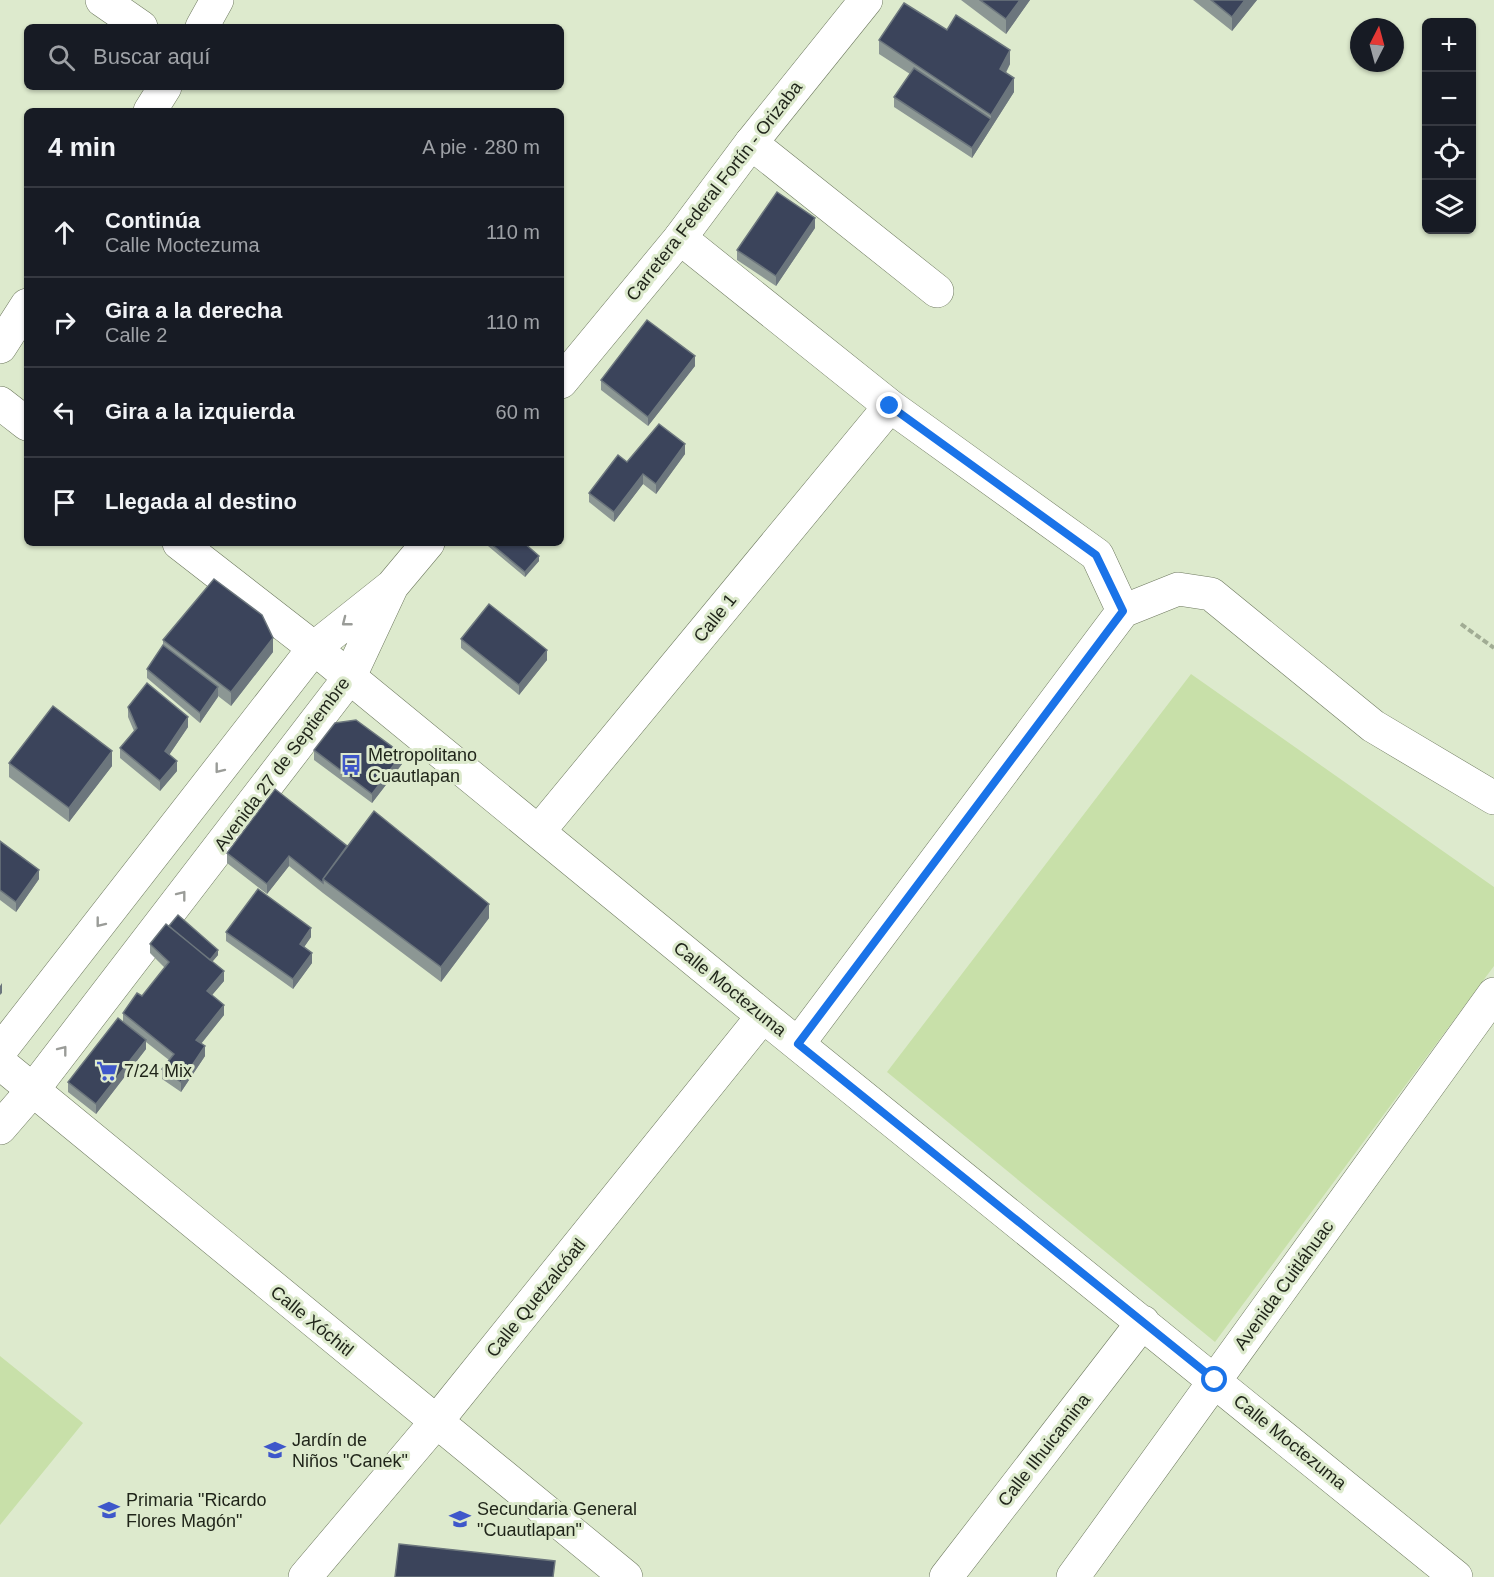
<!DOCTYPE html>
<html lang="es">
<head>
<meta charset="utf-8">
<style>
	body { margin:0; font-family:Helvetica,sans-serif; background:#20242c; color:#f1f3f6 }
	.controls { position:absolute; right:18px; top:18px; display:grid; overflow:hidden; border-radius:9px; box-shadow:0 2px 4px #0004 }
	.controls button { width:54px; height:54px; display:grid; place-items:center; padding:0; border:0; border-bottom:2px solid #363941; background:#171b24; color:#f1f3f6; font:30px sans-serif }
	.compass { position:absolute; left:1350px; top:18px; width:54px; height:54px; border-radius:50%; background:#171b24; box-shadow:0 2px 4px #0004; rotate:6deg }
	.stop { position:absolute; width:18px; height:18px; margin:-14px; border:4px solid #1a73e8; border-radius:50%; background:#fff }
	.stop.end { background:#1a73e8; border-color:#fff; box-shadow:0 2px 6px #0008 }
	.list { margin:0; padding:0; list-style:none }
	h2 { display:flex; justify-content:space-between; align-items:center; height:78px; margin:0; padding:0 24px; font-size:26px }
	h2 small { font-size:20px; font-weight:400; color:#9ea1a6 }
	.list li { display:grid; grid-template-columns:39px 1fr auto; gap:18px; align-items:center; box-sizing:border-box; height:90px; padding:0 24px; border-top:2px solid #363941 }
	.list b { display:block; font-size:22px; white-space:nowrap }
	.list p { margin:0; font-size:20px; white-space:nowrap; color:#9ea1a6 }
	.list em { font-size:20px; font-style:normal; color:#9ea1a6 }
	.icon { flex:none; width:33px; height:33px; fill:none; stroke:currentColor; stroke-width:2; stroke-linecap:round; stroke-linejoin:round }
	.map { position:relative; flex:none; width:1494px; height:1577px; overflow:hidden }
	.search { position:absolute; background:#171b24; box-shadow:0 2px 4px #0004; left:24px; top:24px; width:540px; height:66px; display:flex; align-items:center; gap:15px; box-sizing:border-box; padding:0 21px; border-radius:9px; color:#9ea1a6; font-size:22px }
	.panel { position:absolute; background:#171b24; box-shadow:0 2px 4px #0004; left:24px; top:108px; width:540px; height:438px; border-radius:9px }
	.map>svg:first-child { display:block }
	.green { fill:#c8e0a9 }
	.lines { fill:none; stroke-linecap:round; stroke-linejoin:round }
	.street-casing { stroke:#6e795f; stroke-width:34 }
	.primary-casing { stroke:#6e795f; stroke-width:34 }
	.path { stroke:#a1ac94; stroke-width:4; stroke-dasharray:6 3; stroke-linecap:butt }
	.street { stroke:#fff; stroke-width:33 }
	.primary { stroke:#fff; stroke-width:33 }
	.wall { fill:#8c9794 }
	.shaded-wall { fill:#6c767d }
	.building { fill:#3b445b; stroke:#6c767d; stroke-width:1.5 }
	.oneway { stroke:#9a9c98 }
	.route { stroke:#1a73e8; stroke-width:8 }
	.labels { text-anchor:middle; stroke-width:6; stroke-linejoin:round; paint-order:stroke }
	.street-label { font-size:18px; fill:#1f2419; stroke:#ddeacd }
	.poi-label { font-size:18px; fill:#1f2419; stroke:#ddeacd; text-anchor:start }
</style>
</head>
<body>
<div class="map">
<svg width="1494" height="1577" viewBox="0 0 1494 1577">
	<rect width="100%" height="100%" fill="#ddeacd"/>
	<path class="green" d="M1191,674l303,213v79l-279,376 -328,-270z
		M0,1356l83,67 -83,102z"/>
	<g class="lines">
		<defs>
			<path id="street" d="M102,0l39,27
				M202,27l15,-27
				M150,111l15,-24
				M751,143l186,148
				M680,238l210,168 207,149 26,56 55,-22 33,5 162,132 121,72
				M0,347l27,-42
				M0,403l27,21
				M179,543l135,105 449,368 693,561
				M539,831l351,-425
				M798,1044l325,-433
				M0,1063l626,514
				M305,1577l131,-155 327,-406
				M946,1577l197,-255
				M1073,1577l421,-583"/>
			<path id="primary" d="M561,382l119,-144 71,-95 115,-143
				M0,1051l314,-403 78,-62 36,-43
				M0,1128l32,-37 317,-413 43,-92"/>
		</defs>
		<use href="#street" class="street-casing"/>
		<use href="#primary" class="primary-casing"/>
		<path class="path" d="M1461,624l33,24"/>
		<use href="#street" class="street"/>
		<use href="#primary" class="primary"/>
	</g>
	<path class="wall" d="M961,0h69l-24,34z
		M1193,0h64l-25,31z
		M947,30l63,34 -4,9 8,19 -42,66 -78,-51v-10l16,-23 -31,-20v-14z
		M815,228l-39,58 -39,-26v-10z
		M695,366l-47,60 -47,-36v-10z
		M685,454l-29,40 -13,-10 -29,38 -25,-20v-9l38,-31z
		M488,543h36l15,18 -14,16 -37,-31z
		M461,639l86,21 -28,35 -58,-47z
		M163,640l110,12 -42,54 -13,-10 -18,27 -53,-45v-9l16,-24z
		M128,707l60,20 -19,28 8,16 -17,20 -40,-33v-10l14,-17 -6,-14z
		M314,750l88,14 -30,39 -58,-43z
		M9,763l103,3 -43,56 -60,-45z
		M0,841l39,38 -23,33 -16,-12z
		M347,846l142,72 -48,64 -118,-89 -34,-27 -22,28 -40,-31v-10z
		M226,932l85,5 -7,10 8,16 -19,26 -67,-48z
		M150,944l68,11 -6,7 12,19 -12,14 12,20 -23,29 4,12 -24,36 -19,-13v-10l7,-9 -23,-18v7l-50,65 -28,-22v-10l55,-60v-9l19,-17 23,-28 -15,-15z"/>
	<path class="shaded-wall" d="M1020,0h10l-24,34v-15z
		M1245,0h12l-25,31v-14z
		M1010,50v14l-10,19v-14z
		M1014,78v14l-42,66v-10l19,-29v-4z
		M815,218v10l-39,58v-10z
		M695,356v10l-47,60v-9z
		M685,444v10l-29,40v-10z
		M643,474v10l-29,38v-10z
		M539,556v5l-14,16v-5z
		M273,638v14l-42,54v-14z
		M547,650v10l-28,35v-10z
		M218,687v10l-18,26v-10z
		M188,717v10l-23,34v-10z
		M112,751v15l-43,56v-14z
		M402,754v10l-30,39v-9z
		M177,761v10l-17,20v-10z
		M289,856v10l-22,28v-10z
		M39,870v9l-23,33v-10z
		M489,904v14l-48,64v-15z
		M311,928v9l-11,16v-9z
		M218,950v5l-11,13v-5z
		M312,953v10l-19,26v-10z
		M224,971v10l-17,20v-10z
		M2,983v10l-2,2v-9z
		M224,1005v10l-28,35v-10z
		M146,1040v9l-50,65v-10z
		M205,1046v10l-24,36v-10z"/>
	<path class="building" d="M980,0h40l-14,19z
		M1211,0h34l-13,17z
		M904,3l43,27 9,-15 54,35 -10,19 14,9 -23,37 -112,-75z
		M914,68l77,51 -19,29 -78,-51z
		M777,192l38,26 -39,58 -39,-26z
		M647,320l48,36 -47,61 -47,-37z
		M659,424l26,20 -29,40 -13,-10 -29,38 -25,-19 29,-38 9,7z
		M490,543h34l15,13 -14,16z
		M214,579l48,36 11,23 -42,54 -68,-52z
		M489,604l58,46 -28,35 -58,-46z
		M163,645l55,42 -18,26 -53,-44z
		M147,683l41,34 -23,34 12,10 -17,20 -40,-33 17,-20 -9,-21z
		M53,706l59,45 -43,57 -60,-45z
		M356,720l46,34 -30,40 -58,-44 21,-27z
		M275,789l72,57 -24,33v4l-34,-27 -22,28 -40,-31z
		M374,811l115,93 -48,63 -118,-88z
		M0,841l39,29 -23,32 -16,-12z
		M258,889l53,39 -11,16 12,9 -19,26 -67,-47z
		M178,915l40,35 -8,10 -41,-34z
		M166,924l58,47 -17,20 17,14 -28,35 9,6 -24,36 -19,-13 12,-15 -51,-41 14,-20 5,3 27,-34 -19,-18z
		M118,1018l28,22 -50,64 -28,-22z
		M399,1544l156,17 -2,16h-158z"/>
	<defs><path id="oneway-chevron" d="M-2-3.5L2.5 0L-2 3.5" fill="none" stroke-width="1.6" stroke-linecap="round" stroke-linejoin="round" transform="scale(1.5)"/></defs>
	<g class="oneway">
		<use href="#oneway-chevron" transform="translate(346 622) rotate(142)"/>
		<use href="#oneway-chevron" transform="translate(219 769) rotate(128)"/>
		<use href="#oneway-chevron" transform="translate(182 895) rotate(-52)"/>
		<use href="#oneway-chevron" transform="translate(100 923) rotate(128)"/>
		<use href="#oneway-chevron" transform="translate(63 1050) rotate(-52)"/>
	</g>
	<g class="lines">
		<path class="route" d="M890,406l206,149 27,56 -325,433 417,336"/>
	</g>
	<defs>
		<symbol id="bus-bare" viewBox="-9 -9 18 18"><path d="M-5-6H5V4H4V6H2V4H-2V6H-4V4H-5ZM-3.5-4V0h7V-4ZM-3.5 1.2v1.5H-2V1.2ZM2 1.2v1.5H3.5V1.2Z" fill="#3e57ca" stroke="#ddeacd" stroke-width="2.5" paint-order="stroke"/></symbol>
		<symbol id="supermarket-bare" viewBox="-9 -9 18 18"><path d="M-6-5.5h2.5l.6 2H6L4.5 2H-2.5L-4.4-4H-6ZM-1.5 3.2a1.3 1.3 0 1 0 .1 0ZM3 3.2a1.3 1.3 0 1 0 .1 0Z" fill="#3e57ca" stroke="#ddeacd" stroke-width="2.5" paint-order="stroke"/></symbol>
		<symbol id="school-bare" viewBox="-9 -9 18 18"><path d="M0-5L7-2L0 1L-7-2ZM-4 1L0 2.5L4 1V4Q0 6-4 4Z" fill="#3e57ca" stroke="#ddeacd" stroke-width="2.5" paint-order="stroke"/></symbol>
	</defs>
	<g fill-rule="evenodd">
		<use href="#bus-bare" x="336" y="750" width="30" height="30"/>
		<use href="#supermarket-bare" x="92" y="1056" width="30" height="30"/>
		<use href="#school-bare" x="260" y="1435" width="30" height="30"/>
		<use href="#school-bare" x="94" y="1495" width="30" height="30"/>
		<use href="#school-bare" x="445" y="1504" width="30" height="30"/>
	</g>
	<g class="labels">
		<g class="street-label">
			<text transform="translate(714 191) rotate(-52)" y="6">Carretera Federal Fortín - Orizaba</text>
			<text transform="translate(715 618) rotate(-51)" y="6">Calle 1</text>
			<text transform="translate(282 764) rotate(-53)" y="6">Avenida 27 de Septiembre</text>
			<text transform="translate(730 989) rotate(39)" y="6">Calle Moctezuma</text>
			<text transform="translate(1284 1285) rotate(-54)" y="6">Avenida Cuitláhuac</text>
			<text transform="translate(536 1298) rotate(-51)" y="6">Calle Quetzalcóatl</text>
			<text transform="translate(312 1321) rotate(39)" y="6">Calle Xóchitl</text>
			<text transform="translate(1290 1442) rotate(39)" y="6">Calle Moctezuma</text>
			<text transform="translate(1044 1450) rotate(-52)" y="6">Calle Ilhuicamina</text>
		</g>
		<g class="poi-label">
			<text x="368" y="761">Metropolitano<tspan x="368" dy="21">Cuautlapan</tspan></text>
			<text x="124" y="1077">7/24 Mix</text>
			<text x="292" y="1446">Jardín de<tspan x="292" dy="21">Niños "Canek"</tspan></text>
			<text x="126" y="1506">Primaria "Ricardo<tspan x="126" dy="21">Flores Magón"</tspan></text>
			<text x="477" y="1515">Secundaria General<tspan x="477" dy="21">"Cuautlapan"</tspan></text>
		</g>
	</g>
</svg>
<div class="controls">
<button>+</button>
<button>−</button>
<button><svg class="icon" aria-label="locate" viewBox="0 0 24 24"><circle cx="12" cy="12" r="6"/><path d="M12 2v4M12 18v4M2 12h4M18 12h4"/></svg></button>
<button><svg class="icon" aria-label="layers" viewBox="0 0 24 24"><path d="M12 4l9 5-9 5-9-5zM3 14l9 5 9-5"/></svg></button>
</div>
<svg class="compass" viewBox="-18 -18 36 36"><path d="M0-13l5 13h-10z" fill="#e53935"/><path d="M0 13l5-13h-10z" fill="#9ea1a6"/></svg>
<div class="stop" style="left:1215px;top:1380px"></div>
<div class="stop end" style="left:890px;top:406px"></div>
<div class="search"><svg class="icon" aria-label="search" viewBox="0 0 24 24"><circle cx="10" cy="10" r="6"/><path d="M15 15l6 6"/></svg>Buscar aquí</div>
<section class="panel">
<h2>4 min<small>A pie · 280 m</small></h2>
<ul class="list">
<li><svg class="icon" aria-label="ahead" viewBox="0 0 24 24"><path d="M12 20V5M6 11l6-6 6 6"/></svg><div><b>Continúa</b><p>Calle Moctezuma</p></div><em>110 m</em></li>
<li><svg class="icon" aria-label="right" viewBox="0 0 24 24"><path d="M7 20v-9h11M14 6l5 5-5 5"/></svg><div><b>Gira a la derecha</b><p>Calle 2</p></div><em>110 m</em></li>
<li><svg class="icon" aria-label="left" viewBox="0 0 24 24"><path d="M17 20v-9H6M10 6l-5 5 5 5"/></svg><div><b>Gira a la izquierda</b></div><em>60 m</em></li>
<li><svg class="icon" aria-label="arrive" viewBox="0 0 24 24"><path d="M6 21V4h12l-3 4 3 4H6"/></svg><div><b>Llegada al destino</b></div></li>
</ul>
</section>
</div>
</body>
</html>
